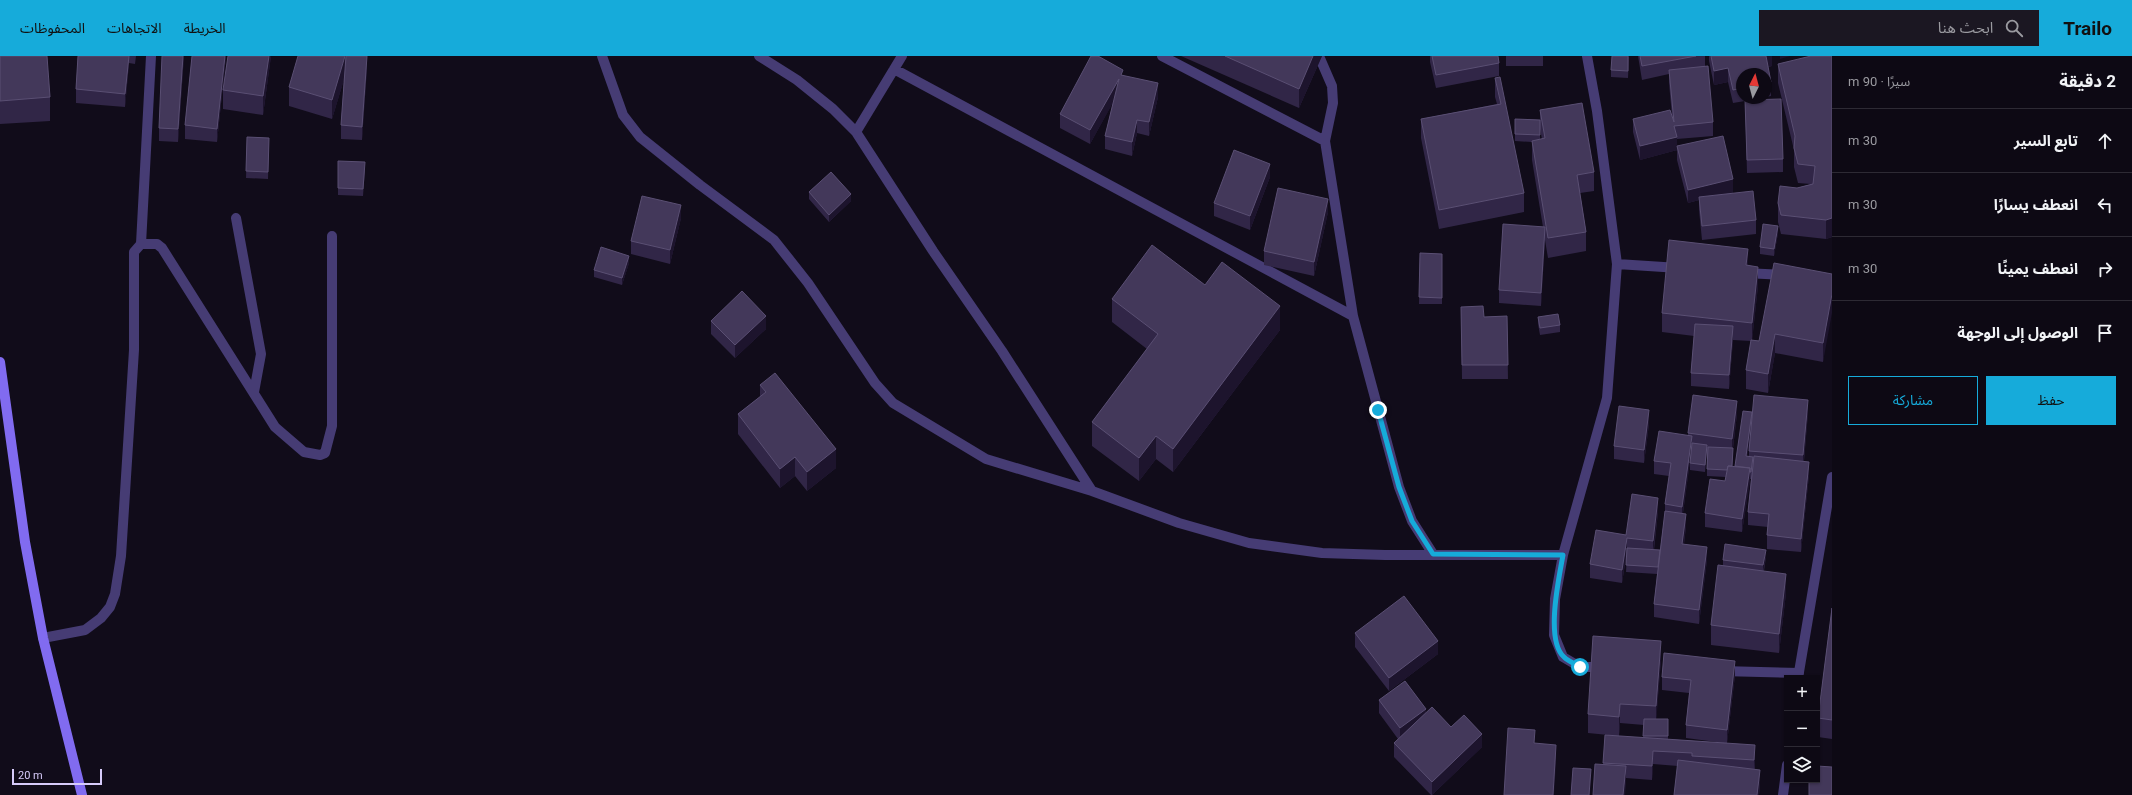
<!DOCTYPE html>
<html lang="ar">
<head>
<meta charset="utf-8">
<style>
	body { margin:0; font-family:Roboto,"Noto Sans Arabic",sans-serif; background:#1b1722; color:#f1f3f6; direction:rtl }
	.controls { position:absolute; right:12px; bottom:12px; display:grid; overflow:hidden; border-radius:0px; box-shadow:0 1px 3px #0004 }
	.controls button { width:36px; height:36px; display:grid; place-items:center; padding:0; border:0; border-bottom:1px solid #2d2a34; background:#0d0914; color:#f1f3f6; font:20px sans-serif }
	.compass { position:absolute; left:1736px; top:12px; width:36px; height:36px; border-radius:50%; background:#0d0914; box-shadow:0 1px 3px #0004; rotate:6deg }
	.scale { position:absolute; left:12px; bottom:10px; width:90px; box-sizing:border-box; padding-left:4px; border:2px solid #d7cbfa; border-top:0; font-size:11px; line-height:14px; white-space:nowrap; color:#d7cbfa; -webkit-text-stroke:3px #110c1a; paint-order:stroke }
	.stop { position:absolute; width:12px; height:12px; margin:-9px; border:3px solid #16abda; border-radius:50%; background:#fff }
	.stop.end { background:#16abda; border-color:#fff; box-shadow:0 1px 4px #0008 }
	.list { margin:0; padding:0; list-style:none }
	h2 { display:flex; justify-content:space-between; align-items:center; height:52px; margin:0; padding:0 16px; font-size:17px }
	h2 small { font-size:13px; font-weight:400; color:#9a9aa0 }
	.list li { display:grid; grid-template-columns:26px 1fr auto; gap:12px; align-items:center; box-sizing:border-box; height:64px; padding:0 16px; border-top:1px solid #2d2a34 }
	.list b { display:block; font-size:15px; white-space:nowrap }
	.list em { font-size:13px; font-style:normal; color:#9a9aa0 }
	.actions { display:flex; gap:8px; padding:12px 16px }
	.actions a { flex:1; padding:9px 0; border:1px solid #16abda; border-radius:0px; text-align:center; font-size:14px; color:#16abda }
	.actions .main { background:#16abda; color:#111 }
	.icon { flex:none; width:22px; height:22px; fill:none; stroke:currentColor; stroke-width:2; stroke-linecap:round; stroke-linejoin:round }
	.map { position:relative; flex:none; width:1832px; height:739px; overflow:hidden; direction:ltr }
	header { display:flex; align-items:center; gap:24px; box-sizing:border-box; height:56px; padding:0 20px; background:#16abda; color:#111 }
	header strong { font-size:19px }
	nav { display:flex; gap:22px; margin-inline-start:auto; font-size:14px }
	.search { width:280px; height:36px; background:#1b1722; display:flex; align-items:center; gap:10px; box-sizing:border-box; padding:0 14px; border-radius:0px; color:#9a9aa0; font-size:15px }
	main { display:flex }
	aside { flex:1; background:#0d0914 }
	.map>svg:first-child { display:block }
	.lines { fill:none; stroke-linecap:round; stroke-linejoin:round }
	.lane { stroke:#463c74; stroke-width:10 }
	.street { stroke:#463c74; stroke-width:10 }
	.secondary { stroke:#816bf0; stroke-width:10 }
	.wall { fill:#312647; fill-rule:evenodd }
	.shaded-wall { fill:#1d142d }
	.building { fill:#43385a; stroke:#5a4f73 }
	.route { stroke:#16abda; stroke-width:5 }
</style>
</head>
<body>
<header>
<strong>Trailo</strong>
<div class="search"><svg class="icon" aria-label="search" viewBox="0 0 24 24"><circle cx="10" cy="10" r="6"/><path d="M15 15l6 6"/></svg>ابحث هنا</div>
<nav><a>الخريطة</a><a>الاتجاهات</a><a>المحفوظات</a></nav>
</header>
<main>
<aside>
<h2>2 دقيقة<small>سيرًا · 90 m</small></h2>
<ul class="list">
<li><svg class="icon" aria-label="ahead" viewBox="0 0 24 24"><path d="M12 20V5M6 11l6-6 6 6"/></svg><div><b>تابع السير</b></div><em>30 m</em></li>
<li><svg class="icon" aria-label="left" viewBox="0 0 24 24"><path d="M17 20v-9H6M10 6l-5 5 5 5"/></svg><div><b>انعطف يسارًا</b></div><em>30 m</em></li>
<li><svg class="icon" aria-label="right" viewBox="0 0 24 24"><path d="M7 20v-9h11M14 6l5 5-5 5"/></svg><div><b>انعطف يمينًا</b></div><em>30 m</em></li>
<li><svg class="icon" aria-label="arrive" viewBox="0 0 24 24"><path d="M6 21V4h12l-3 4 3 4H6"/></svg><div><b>الوصول إلى الوجهة</b></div></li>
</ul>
<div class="actions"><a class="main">حفظ</a><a>مشاركة</a></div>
</aside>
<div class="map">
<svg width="1832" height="739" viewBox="0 0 1832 739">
	<rect width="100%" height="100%" fill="#110c1a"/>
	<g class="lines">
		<path class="lane" d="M141,188l10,-188"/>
		<path class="street" d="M602,0l21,59 17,22 60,48 74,55 34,43 67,100 18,20 93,56 106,32 87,32 70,20 73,10 63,2h178
			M759,0l38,24 36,29 23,23 77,119 69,100 90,140
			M1162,0l163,85
			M1319,0l13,30 1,17 -8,38 28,175 46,171 13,34 21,33
			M1587,0l10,55 20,153 -10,134 -44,157 -8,44 -1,36 9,22 17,10h23
			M894,13l459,247
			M856,76l46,-76
			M236,162l25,136 -7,38
			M1617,208l62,4
			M1745,217l40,2
			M43,582l42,-8 16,-12 9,-11 5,-13 6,-38 13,-206v-98l7,-8h16l5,4 113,179 29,25 16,3 5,-2 7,-27v-190
			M1721,615l78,2
			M1798,622l34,-201
			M1783,739l4,-30"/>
		<path class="secondary" d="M0,306l25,180 18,96 39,157"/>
	</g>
	<path class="wall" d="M0,0l50,41v24l-50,3z
		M77,0h59l-1,8 -6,-1 -4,44 -49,-4v-14l2,-33z
		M184,0l-6,86 -19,-1v-13z
		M192,0h34l-9,86 -32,-3v-14z
		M271,0l-8,59 -40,-6v-19z
		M1181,0h141l-23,52z
		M1430,0h68l1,7v13l-63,12 -6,-26z
		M1506,0h37v10h-37z
		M1629,0l-1,22 -17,-1v-7z
		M1638,0h67v11l8,55v14l-36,3v11l-37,10 -7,-28v-13l39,-3 -3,-33v-9l-27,6z
		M1709,0h63v10l-4,1 3,15v14l-5,1v-23h-24v24h17l-13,2 37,59v13l-36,1 -2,-72 -12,2 -5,-21 -14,3 -5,-24z
		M1832,0v181l-6,2 -45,-5 -3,-12v-19l19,-15 14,-4 -13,-1 -4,-16v-17l-16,-67v-19z
		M367,12l-5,72 -21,-1v-14l3,-46 -12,40 -43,-13v-19z
		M1123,19l35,22 -9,39 -12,-3 -5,23 -27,-7v-13l8,-34 -23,42 -30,-16v-14z
		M1495,22l29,115v19l-85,17 -18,-91v-19l76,-15 -2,-7z
		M1540,54l54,62v19l-14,2 6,39v19l-38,7 -3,-18 -4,66 -42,-3v-13l44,-63 -11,-67v-18l-17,-1v-22l25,1v19h2l-2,-10z
		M247,81l22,1 -1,41 -22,-1z
		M1677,90l56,47h-2l25,27v14l-54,6 -3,-30v-10l-11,3 -11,-43z
		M338,105l27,8 -2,27 -25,-1z
		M1270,121l-20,53 -36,-14v-13z
		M809,136l42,9 -22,21 -20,-23z
		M1328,156l-14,64 -50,-11v-14z
		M681,162l-11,46 -39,-10v-13z
		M1778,177l-4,23 -14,-2v-7z
		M1420,197l22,1v50h-23z
		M629,207l-7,22 -28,-8v-7z
		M1748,210l10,20 -6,54 7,1 73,-67 -9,88 -48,-9 -7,40 -22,-4v-19l5,-29 -18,-1 -4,49 -38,-3v-13l3,-37 -32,-4v-19z
		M1205,229l75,45 -107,142 -17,-13 -17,22 -47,-35v-24l55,-73 -35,-27v-23z
		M1461,251l23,10 23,-1 1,63h-46z
		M1538,261l22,8v7l-20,3 -2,-11z
		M711,265l55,8 -31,29 -24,-24z
		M760,329l76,83 -29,23 -12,-15 -15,12 -42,-54v-20l22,-17z
		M1752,356l56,1 -4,48 5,14 -8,77 -34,-3v-14l1,-8 -20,-2v-13l3,-33h-1l-8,53 -37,-5v-14l20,-32 1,-4 -19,-1v-27l-2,23 -15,-2v-10l-7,53 3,14 -2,17 23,16 -8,64 -45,-7v-13l3,-30 -31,-2 1,-21 -5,32 -32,-5v-14l36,-29 32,-23 -4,38h6l5,-38v-8l4,-28 -15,-2v-13l34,-26v-2l49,-19 -4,34 -1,18h3zM1751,376l-2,19v6l-2,-1z
		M1649,368l-5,39 -30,-4v-13z
		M1766,501l-2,14 22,22 -7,60 -68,-8v-20l12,-59v-6z
		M1832,552v131l-14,-2v-19z
		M1355,577l83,21 -49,37 -34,-44z
		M1661,604l-5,59h12v20l56,4 -38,-5v-13l3,-32 -27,-3v-13l73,-2 -8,68 28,15v11l5,14 -1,12h-85l4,-29 -25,-2 -1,16 -26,-2v7l-23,-21 2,-29 38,3 1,-13 -24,-2 -1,13 -31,-3v-19z
		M1379,644l47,13 25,14 31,20 -50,48h-1l-37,-38v-14l4,-4 -19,-26z"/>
	<path class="shaded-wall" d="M129,0v9l-4,42v-13z
		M183,0h1l-6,86v-13z
		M225,0h1l-9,86v-13z
		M269,0h2l-8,59v-19z
		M345,0h2v14l-15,49v-19z
		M367,0v12l-5,72v-13z
		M1313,0h9l-23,52v-19z
		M1766,0h6v10l-6,1z
		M1780,0h10l-10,3z
		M1728,12v14l-14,3v-14z
		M1119,23v13l-29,52v-14z
		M1158,27v14l-9,39v-14z
		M1137,64v13l-5,23v-14z
		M1677,81v13l-37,10v-14z
		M1270,108v13l-20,53v-14z
		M1733,123v14l-33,7 -1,-3v3l-11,3v-13z
		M851,138v7l-22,21v-7z
		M1328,143v13l-14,64v-14z
		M681,149v13l-11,46v-14z
		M1832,162v19l-6,2v-19z
		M1778,170v7l-4,23v-7z
		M1545,171v13l-4,66v-13z
		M1748,193v19l-2,-3z
		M629,200v7l-7,22v-7z
		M1758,211v19l-6,56v-19z
		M1832,238v19l-9,49v-19z
		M1280,250v24l-107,142v-23z
		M766,260v13l-31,29v-13z
		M1733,270v14l-4,49v-14z
		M1775,278v19l-7,40v-19z
		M1808,344v13l-5,56v-14z
		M1737,345v13l-4,34 -1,29v-38z
		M1649,354v14l-5,39v-13z
		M1753,356v7l-7,44v-7z
		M1156,380v23l-17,22v-23z
		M1692,380v13l-10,71v-13z
		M836,393v19l-29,23v-19z
		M795,401v19l-15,12v-19z
		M1809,406v13l-8,77v-13z
		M1750,412v14l-8,50v-13z
		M1658,442v14l-5,42v-13z
		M1686,458v13l-4,30v-13z
		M1627,482v13l-5,32v-13z
		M1707,491v13l-8,64v-14z
		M1766,494v7l-3,15v-7z
		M1786,518v19l-7,60v-19z
		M1438,585v13l-49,37v-13z
		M1661,585v19l-5,65v-19z
		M1735,605v14l-8,68v-13z
		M1620,648v19l-1,13v-19z
		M1426,653v13l-26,20v-14z
		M1482,678v13l-50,48v-13z
		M1556,689v19l-2,31h-1z
		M1755,689v13l-1,16v-14z
		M1653,695v13l-1,16v-14z
		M1626,710v19l-1,10h-2z
		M1591,713l-1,26h-1z
		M1760,714v13l-1,12h-2z"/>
	<path class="building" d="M0,0h47l3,41 -50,4z
		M78,0h51l-4,38 -49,-5z
		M162,0h21l-5,73 -19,-1z
		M192,0h33l-8,73 -32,-4z
		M228,0h41l-6,40 -40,-6z
		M298,0h47l-13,44 -43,-13z
		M346,0h21l-5,71 -21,-2z
		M1091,0h7l25,14 -2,5 37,8 -9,39 -12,-2 -5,22 -27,-6 14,-57 -29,51 -30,-16z
		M1225,0h88l-14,33z
		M1432,0h66l1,7 -63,12z
		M1612,0h16v15l-17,-1z
		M1640,0h56l-54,10z
		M1711,0h55l5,26 -5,1v-9h-24v14l-9,2 -5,-22 -14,3z
		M1811,0h21v162l-6,2 -45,-5 -3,-12 2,-17 17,2 16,-4 2,-18 -17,-2 -4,-16 1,-12 -17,-72z
		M1708,10l5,56 -39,4 3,11 -37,9 -7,-27 37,-9 4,12 -5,-52z
		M1500,21l24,116 -85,17 -18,-91 80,-15 -6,-26z
		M1781,43l2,60 -36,1 -2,-60z
		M1582,47l12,69 -17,3 9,57 -38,6 -16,-97 13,-3 -5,-28z
		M1515,63l25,1v15l-25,-1z
		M1723,80l10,43 -45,11 -11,-44z
		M247,81l22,1 -1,34 -22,-1z
		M1234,94l36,14 -20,52 -36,-13z
		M338,105l27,1 -2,27 -25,-1z
		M831,116l20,22 -22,21 -20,-23z
		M1278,132l50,11 -14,63 -50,-11z
		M1753,135l3,29 -54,6 -3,-29z
		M642,140l39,9 -11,45 -39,-9z
		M1503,168l42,3 -4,66 -42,-3z
		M1763,168l15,2 -4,23 -14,-2z
		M1669,184l79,9 -2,16 12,2 -6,56 -90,-10z
		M1152,189l53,40 17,-23 58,44 -107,143 -17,-13 -17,22 -47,-36 66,-88 -46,-35z
		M601,191l28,9 -7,22 -28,-8z
		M1420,197l22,1v44l-23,-1z
		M1774,207l58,11v20l-9,49 -48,-9 -7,40 -22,-4 5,-30 8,1z
		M742,235l24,25 -31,29 -24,-24z
		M1483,250l1,11 23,-1 1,49h-46l-1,-58z
		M1558,258l2,11 -20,3 -2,-11z
		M1695,268l38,2 -4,49 -38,-2z
		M775,317l61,76 -29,23 -12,-15 -15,12 -42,-55 28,-22 -6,-7z
		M1693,339l44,6 -5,38 -44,-6z
		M1754,339l54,5 -5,55 -54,-4z
		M1619,350l30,4 -5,40 -30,-4z
		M1743,355l9,1 -6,44 7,1 -2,15h-1v-4l-15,-2z
		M1659,375l33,5 -10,71 -17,-3 6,-41 -17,-2z
		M1692,387l15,2 -2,20 -15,-2z
		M1708,391l25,1 -1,18h-4l-1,4 -20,-1z
		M1754,400l55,6 -8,77 -34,-4 2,-21 -21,-2z
		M1728,410l22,2 -8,51 -37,-6 5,-34 15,2z
		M1632,438l26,4 -5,43 -26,-3 -5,32 -32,-6 6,-34 30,5z
		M1665,455l21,3 -4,30 25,3 -8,63 -45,-6z
		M1725,488l41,6 -3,15 -40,-5z
		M1627,492l33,2 -2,17 -32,-2z
		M1718,509l68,9 -7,60 -68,-9z
		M1404,540l34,45 -49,37 -34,-45z
		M1832,552v112l-14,-2z
		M1593,580l68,5 -5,65 -36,-2 -1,13 -31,-3z
		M1664,597l71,8 -8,69 -41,-5 5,-45 -29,-3z
		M1405,625l21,28 -26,19 -21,-28z
		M1432,651l19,20 13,-12 18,19 -50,48 -38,-39z
		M1644,663h24v17h-25z
		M1508,672l27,2 -1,13 22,2 -3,50h-49z
		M1605,679l150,10 -1,15 -62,-4v-3l-39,-2 -1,15 -49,-3z
		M1678,704l82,10 -3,25h-83z
		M1595,708l31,2 -3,29h-30z
		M1817,710l15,1v28h-23v-15h8z
		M1573,712l18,1 -2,26h-18z"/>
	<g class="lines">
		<path class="route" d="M1378,354l21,77 13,34 21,33 130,1c-4,23 -18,85 1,102 4,4 11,7 16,10"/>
	</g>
</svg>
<div class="controls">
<button>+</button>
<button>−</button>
<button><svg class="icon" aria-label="layers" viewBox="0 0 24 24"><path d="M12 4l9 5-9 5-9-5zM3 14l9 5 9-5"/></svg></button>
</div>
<svg class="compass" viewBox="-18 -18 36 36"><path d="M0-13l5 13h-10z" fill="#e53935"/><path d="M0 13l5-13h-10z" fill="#9a9aa0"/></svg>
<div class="scale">20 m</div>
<div class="stop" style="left:1580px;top:611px"></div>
<div class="stop end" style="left:1378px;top:354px"></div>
</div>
</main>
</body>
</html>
